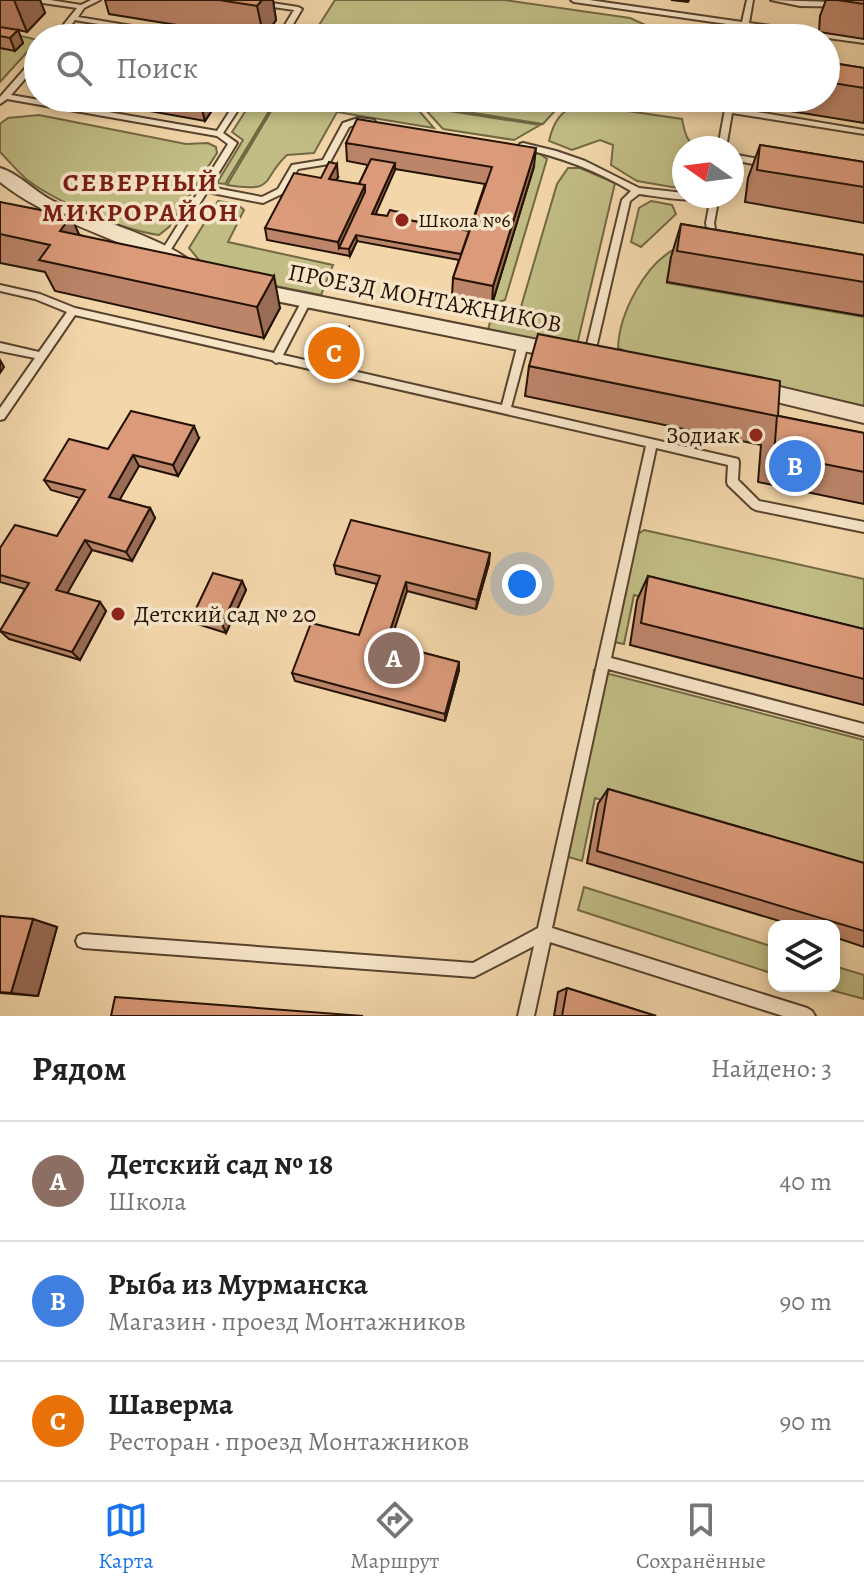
<!DOCTYPE html>
<html lang="ru">
<head>
<meta charset="utf-8">
<style>
	body { margin:0; font-family:Alegreya,serif; background:#f6f6f6; color:#222 }
	.controls { position:absolute; right:24px; bottom:24px; display:grid; overflow:hidden; border-radius:16px; box-shadow:0 4px 12px #0003 }
	.controls button { width:72px; height:72px; display:grid; place-items:center; padding:0; border:0; border-bottom:2px solid #e0e0e0; background:#fff; color:#222; font:40px sans-serif }
	.compass { position:absolute; left:672px; top:136px; width:72px; height:72px; border-radius:50%; background:#fff; box-shadow:0 4px 12px #0003; rotate:284deg }
	.you { position:absolute; left:522px; top:584px; width:28px; height:28px; margin:-20px; border:6px solid #fff; border-radius:50%; background:#1a73e8; box-shadow:0 0 0 12px #1a73e833 }
	.badge { display:grid; place-items:center; width:52px; height:52px; border-radius:50%; background:#1a73e8; color:#fff; font-size:26px; font-weight:700 }
	.pin { position:absolute; translate:-50% -50%; border:4px solid #fff; box-shadow:0 2px 8px #0006 }
	.list { margin:0; padding:0; list-style:none }
	h2 { display:flex; justify-content:space-between; align-items:center; height:104px; margin:0; padding:0 32px; font-size:34px }
	h2 small { font-size:26px; font-weight:400; color:#767676 }
	.list li { display:grid; grid-template-columns:52px 1fr auto; gap:24px; align-items:center; box-sizing:border-box; height:120px; padding:0 32px; border-top:2px solid #e0e0e0 }
	.list b { display:block; font-size:30px; white-space:nowrap }
	.list p { margin:0; font-size:26px; white-space:nowrap; color:#767676 }
	.list em { font-size:26px; font-style:normal; color:#767676 }
	.icon { flex:none; width:44px; height:44px; fill:none; stroke:currentColor; stroke-width:2; stroke-linecap:round; stroke-linejoin:round }
	.map { position:relative; flex:none; width:864px; height:1016px; overflow:hidden }
	.search { position:absolute; background:#fff; box-shadow:0 4px 12px #0003; left:24px; right:24px; top:24px; height:88px; display:flex; align-items:center; gap:20px; box-sizing:border-box; padding:0 28px; border-radius:44px; color:#767676; font-size:30px }
	.sheet { height:464px; background:#fff }
	nav { display:flex; justify-content:space-around; align-items:center; box-sizing:border-box; height:112px; border-top:2px solid #e0e0e0; background:#fff; font-size:22px; color:#767676 }
	nav a { display:grid; justify-items:center; gap:4px }
	nav .on { color:#1a73e8 }
	.map>svg:first-child { display:block }
	.green { fill:#c1bd85; stroke:#726844; stroke-width:2 }
	.lines { fill:none; stroke-linecap:round; stroke-linejoin:round }
	.lane-casing { stroke:#57432e; stroke-width:4 }
	.street-casing { stroke:#57432e; stroke-width:4 }
	.lane { fill:#f7e5c8; fill-rule:evenodd }
	.street { fill:#f7e5c8; fill-rule:evenodd }
	.wall { fill:#bc856a; stroke:#231204; stroke-width:2; fill-rule:evenodd }
	.shaded-wall { fill:#996c56; stroke:#231204; stroke-width:2 }
	.building { fill:#db9b7b; stroke:#231204; stroke-width:2 }
	.poi-dot { fill:#8f2418; stroke:#f7e5c8; stroke-width:3 }
	.labels { text-anchor:middle; stroke-width:7; stroke-linejoin:round; paint-order:stroke }
	.far-poi-label { font-size:20px; fill:#231204; stroke:#f7e5c8; text-anchor:start }
	.street-label { font-size:24px; fill:#231204; stroke:#f7e5c8 }
	.poi-label { font-size:24px; fill:#231204; stroke:#f7e5c8; text-anchor:end }
	.far-district-label { font-size:26px; font-weight:bold; letter-spacing:2px; fill:#7a1f14; stroke:#f7e5c8 }
</style>
</head>
<body>
<div class="map">
<svg width="864" height="1016" viewBox="0 0 864 1016">
	<rect width="100%" height="100%" fill="#f3d7ab"/>
	<filter id="stains"><feTurbulence type="fractalNoise" baseFrequency=".0025" numOctaves="4"/><feColorMatrix values="0 0 0 0 .2 0 0 0 0 .09 0 0 0 0 .02 0 0 0 .5 -.17"/></filter>
	<radialGradient id="worn" r=".72"><stop offset=".6" stop-color="#630" stop-opacity="0"/><stop offset="1" stop-color="#630" stop-opacity=".3"/></radialGradient>
	<path class="green" d="M335,0h169l126,18 18,8 12,12h-342l1,-13z
		M0,31l38,9 -38,42z
		M254,98h23l-52,86 -8,-1 26,-43 -11,-8z
		M279,98h89l46,7 20,23 -97,-16 -23,41 -27,2c-27,25 -10,38 -60,30z
		M419,98h119l23,6 -18,20 -120,-19z
		M580,104l102,15c3,14 4,24 18,29h-16v41l-47,-8 -26,-16 2,-20 -13,-5 -28,10 -23,-9c4,-18 12,-32 31,-37z
		M423,107l117,18 -26,15 -71,-11z
		M39,115l147,29 22,-1 8,4 1,6 -48,74 -10,8c-37,-5 -103,-33 -133,-56 -9,-8 -17,-18 -26,-27v-28l8,-6z
		M513,150l27,4 7,5 -42,141 -13,4 42,-137z
		M568,168h12l35,15 -38,162 -5,5 -85,-16 3,-12 18,1 10,-6 39,-133z
		M218,201l19,3 7,6 -16,32 105,23 -12,30 -111,-22 -21,-25z
		M651,201l21,4 4,9 -35,33 -10,-5 8,-34z
		M677,248l19,13 -25,-4 -4,26 197,34v89l-232,-52 -14,-6c1,-34 27,-85 59,-100z
		M644,530l220,49v73l-230,-57 -10,49 -19,-4 29,-103z
		M594,670l270,70v137l-269,-79 -13,63 -17,-5z
		M584,887l190,60v27l-196,-64z
		M834,966l30,9v24l-48,-13h18z"/>
	<g class="lines">
		<defs>
			<path id="lane" d="M33,0h17l31,5 10,-5h9l-16,8 -6,9 114,19 4,2h-17l-104,-18 -14,18h-8l24,-30 -41,-6z
				M235,0h17l46,7 4,2 -17,29h-8l17,-28 -56,-8z
				M571,0h18l153,22 5,-22h6l-4,23 115,16v4l-116,-16 -2,11h-8l3,-12 -167,-24z
				M771,0l93,3v4l-64,-1z
				M35,57h3v7l-27,31 206,36 21,-33h8l-23,35 14,10 -27,44 52,10 16,-8 14,-24 31,-5 20,-37 15,-5 16,2 1,2 -4,2 -12,-1 -10,4 -20,37 -31,5 -14,24 -21,10 -56,-11 -39,62 -3,1 -4,-3 67,-108 -11,-8 -210,-37 -7,5v-7z
				M727,98h8l-2,10 131,22v4l-132,-21 -6,35h-8z
				M523,143l33,8 29,10 54,27 45,5v3h22c-15,8 -49,0 -67,-2l-9,7 -36,156 -5,4 -5,-4 38,-157 9,-9c-35,-21 -71,-34 -111,-43v-4z
				M732,154l37,7 4,3 -4,3 -37,-7z
				M711,196h8l-5,27 3,18 -4,3 -4,-3 -3,-18z
				M0,285l40,9 35,14 199,45 29,-54 3,-1 5,3 -28,54 219,50 16,-61 5,-4 5,4 -17,63 223,51 4,1 1,3 -1,18 21,21 105,21v10l-108,-22 -4,-2 -24,-23 -1,-3 1,-17 -72,-17 -45,210 253,66v12l-256,-67 -56,259 255,80 5,3 3,5h-32l-233,-74 -16,74h-16l16,-70 -60,31 -391,-29 -5,-2 -2,-5 2,-5 5,-2 390,29 65,-35 108,-482 -367,-84 -3,1 -4,-3 -197,-45 -71,104 -4,1v-12l35,-50 -35,-7v-8l39,9 28,-40 -32,-13 -35,-8z"/>
			<path id="street" d="M0,168c18,5 35,24 53,33 34,16 127,41 146,69l-9,6 -6,-1c-59,-37 -130,-50 -184,-93z
				M248,282l315,63 7,2 3,5 -3,5 -7,2 -322,-65 -2,-5 2,-5z
				M750,380l114,27v16l-121,-29 -3,-6 3,-6z"/>
		</defs>
		<use href="#lane" class="lane-casing"/>
		<use href="#street" class="street-casing"/>
		<use href="#lane" class="lane"/>
		<use href="#street" class="street"/>
	</g>
	<path class="wall" d="M0,0h40l5,13 -18,19 -9,-2 5,13 -8,8 -15,-3z
		M105,0h168l3,20 -12,18h-7l-148,-24z
		M671,0h18l-1,2z
		M826,0h38v39l-45,-7 1,-16z
		M38,48v35l-10,-24z
		M826,62l38,6v55l-105,-17 1,-8h66z
		M77,98h143l-15,23z
		M346,143l188,23 -42,138 -40,-8 1,-18 6,-18 -102,-19 -7,15 -83,-16 -2,-12 56,-50 17,-1 -2,4 23,3 9,-19 -21,-4zM395,169l90,15 -16,47 -94,-17z
		M760,145l104,17v61l-119,-21 3,-24z
		M0,202l80,33 200,73 -16,30 -209,-47 -10,-19 -45,-9z
		M681,224l183,31v61l-197,-34 4,-25z
		M349,328l2,11 -8,20 -17,-3 -1,-12z
		M529,366l335,67v71l-106,-22 3,-37 -236,-49z
		M199,438l-21,38 -39,-10 -20,34 31,8 5,10 -23,43 -40,-11 -25,43 33,9 6,9 -26,49 -71,-21 -9,-8 25,-42 -25,-7v-34l57,-12 23,-38 -29,-8 -7,-10 64,-31z
		M489,563l-13,46 -69,-18 -18,53 70,18v8l-14,51 -150,-40 -3,-8 67,-38 18,-51 -41,-10 -2,-9z
		M648,576l216,53v76l-234,-60 7,-45z
		M242,581l4,9 -20,43 -29,-9 -4,-9z
		M608,789l256,74v84l-30,-10v-11h-38l-209,-63 11,-59z
		M0,916l57,11 -19,69 -38,-3z
		M567,988l89,28h-102l4,-24z"/>
	<path class="shaded-wall" d="M14,0h26l5,13 -18,19z
		M262,0h11l3,20 -12,18 -7,-32z
		M18,30l5,13 -8,8 -5,-13z
		M199,98h21l-15,23z
		M536,148l-2,18 -42,138 1,-18z
		M395,163v7l-22,50 -1,-6z
		M337,164l1,13 -7,15 -2,-13z
		M365,185l1,13 -27,50 -1,-6z
		M71,216l14,32 -25,-17z
		M356,235l1,6 -7,15 -1,-7z
		M274,276l6,32 -16,30 -7,-31z
		M349,328l2,11 -8,20 -2,-12z
		M0,360l4,7 -4,6z
		M194,426l5,12 -21,38 -5,-11z
		M133,455l6,11 -24,42 -6,-11z
		M150,508l5,10 -23,43 -6,-9z
		M85,540l7,10 -28,49 -8,-9z
		M490,553l-1,10 -13,46 1,-9z
		M242,581l4,9 -20,43 -4,-9z
		M406,582l1,9 -20,61 -1,-9z
		M100,602l6,9 -26,49 -8,-8z
		M459,662v8l-14,51v-7z
		M33,919l24,8 -19,69 -27,-3z"/>
	<path class="building" d="M219,0h43l-5,6z
		M837,0h27v4z
		M0,27l18,3 -8,8 -10,-2z
		M38,48v12l-10,-1z
		M826,62l38,6v20l-38,-6z
		M357,119l179,29 -43,138 -40,-8 39,-111 -146,-24z
		M760,145l104,17v25l-107,-17z
		M371,159l24,4 -23,51 15,2 3,-6 4,1 6,1 -3,6 50,9 3,-7 10,2 -2,7 11,2 -8,23 -105,-19 -7,14 -10,-1 26,-56v-7l-6,-1z
		M329,162l8,2 -8,15 36,6 -27,57 -73,-14 29,-55 27,5z
		M0,202l71,14 -11,15 214,45 -17,31 -218,-47 11,-15 -50,-11z
		M681,224l183,31v27l-187,-31z
		M333,324l16,4 -8,19 -16,-3z
		M538,334l242,47 -2,35 86,17v39l-90,-18 3,-38 -248,-50z
		M131,411l63,15 -21,39 -40,-10 -24,42 41,11 -24,44 -41,-12 -29,50 44,12 -28,50 -72,-21 29,-48 -29,-8v-27l15,-23 42,11 28,-46 -41,-10 25,-41 39,10z
		M351,520l139,33 -13,47 -71,-18 -20,61 73,19 -14,52 -153,-41 19,-50 48,12 21,-59 -46,-11z
		M213,573l29,8 -20,43 -29,-9z
		M648,576l216,53v50l-223,-56z
		M608,789l256,74v68l-267,-80z
		M0,916l33,3 -22,74 -11,-1z
		M567,988l89,28h-94z
		M115,997l248,19h-252z"/>
	<g class="poi-dot">
		<circle cx="402" cy="220" r="8"/>
		<circle cx="756" cy="435" r="8"/>
		<circle cx="118" cy="614" r="8"/>
	</g>
	<g class="labels">
		<g class="far-poi-label">
			<text x="418" y="227">Школа №6</text>
		</g>
		<g class="street-label">
			<text transform="translate(425 298) rotate(11)" y="8">ПРОЕЗД МОНТАЖНИКОВ</text>
		</g>
		<g class="poi-label">
			<text x="740" y="443">Зодиак</text>
			<text x="134" y="622" text-anchor="start">Детский сад № 20</text>
		</g>
		<g class="far-district-label">
			<text x="141" y="191">СЕВЕРНЫЙ<tspan x="141" dy="30">МИКРОРАЙОН</tspan></text>
		</g>
	</g>
	<rect width="100%" height="100%" filter="url(#stains)"/>
	<rect width="100%" height="100%" fill="url(#worn)"/>
</svg>
<div class="controls">
<button><svg class="icon" aria-label="layers" viewBox="0 0 24 24"><path d="M12 4l9 5-9 5-9-5zM3 14l9 5 9-5"/></svg></button>
</div>
<svg class="compass" viewBox="-18 -18 36 36"><path d="M0-13l5 13h-10z" fill="#e53935"/><path d="M0 13l5-13h-10z" fill="#767676"/></svg>
<div class="you"></div>
<div class="pin badge" style="left:394px;top:658px;background:#8d6e63">A</div>
<div class="pin badge" style="left:795px;top:466px;background:#3f7fe0">B</div>
<div class="pin badge" style="left:334px;top:353px;background:#e8710a">C</div>
<div class="search"><svg class="icon" aria-label="search" viewBox="0 0 24 24"><circle cx="10" cy="10" r="6"/><path d="M15 15l6 6"/></svg>Поиск</div>
</div>
<section class="sheet">
<h2>Рядом<small>Найдено: 3</small></h2>
<ul class="list">
<li><span class="badge" style="background:#8d6e63">A</span><div><b>Детский сад № 18</b><p>Школа</p></div><em>40 m</em></li>
<li><span class="badge" style="background:#3f7fe0">B</span><div><b>Рыба из Мурманска</b><p>Магазин · проезд Монтажников</p></div><em>90 m</em></li>
<li><span class="badge" style="background:#e8710a">C</span><div><b>Шаверма</b><p>Ресторан · проезд Монтажников</p></div><em>90 m</em></li>
</ul>
</section>
<nav>
<a class="on"><svg class="icon" aria-label="map" viewBox="0 0 24 24"><path d="M3 6l6-2 6 2 6-2v14l-6 2-6-2-6 2zM9 4v14M15 6v14"/></svg>Карта</a>
<a><svg class="icon" aria-label="directions" viewBox="0 0 24 24"><path d="M12 3l9 9-9 9-9-9zM9 14v-3h6M13 9l2 2-2 2"/></svg>Маршрут</a>
<a><svg class="icon" aria-label="saved" viewBox="0 0 24 24"><path d="M7 4h10v16l-5-4-5 4z"/></svg>Сохранённые</a>
</nav>
</body>
</html>
